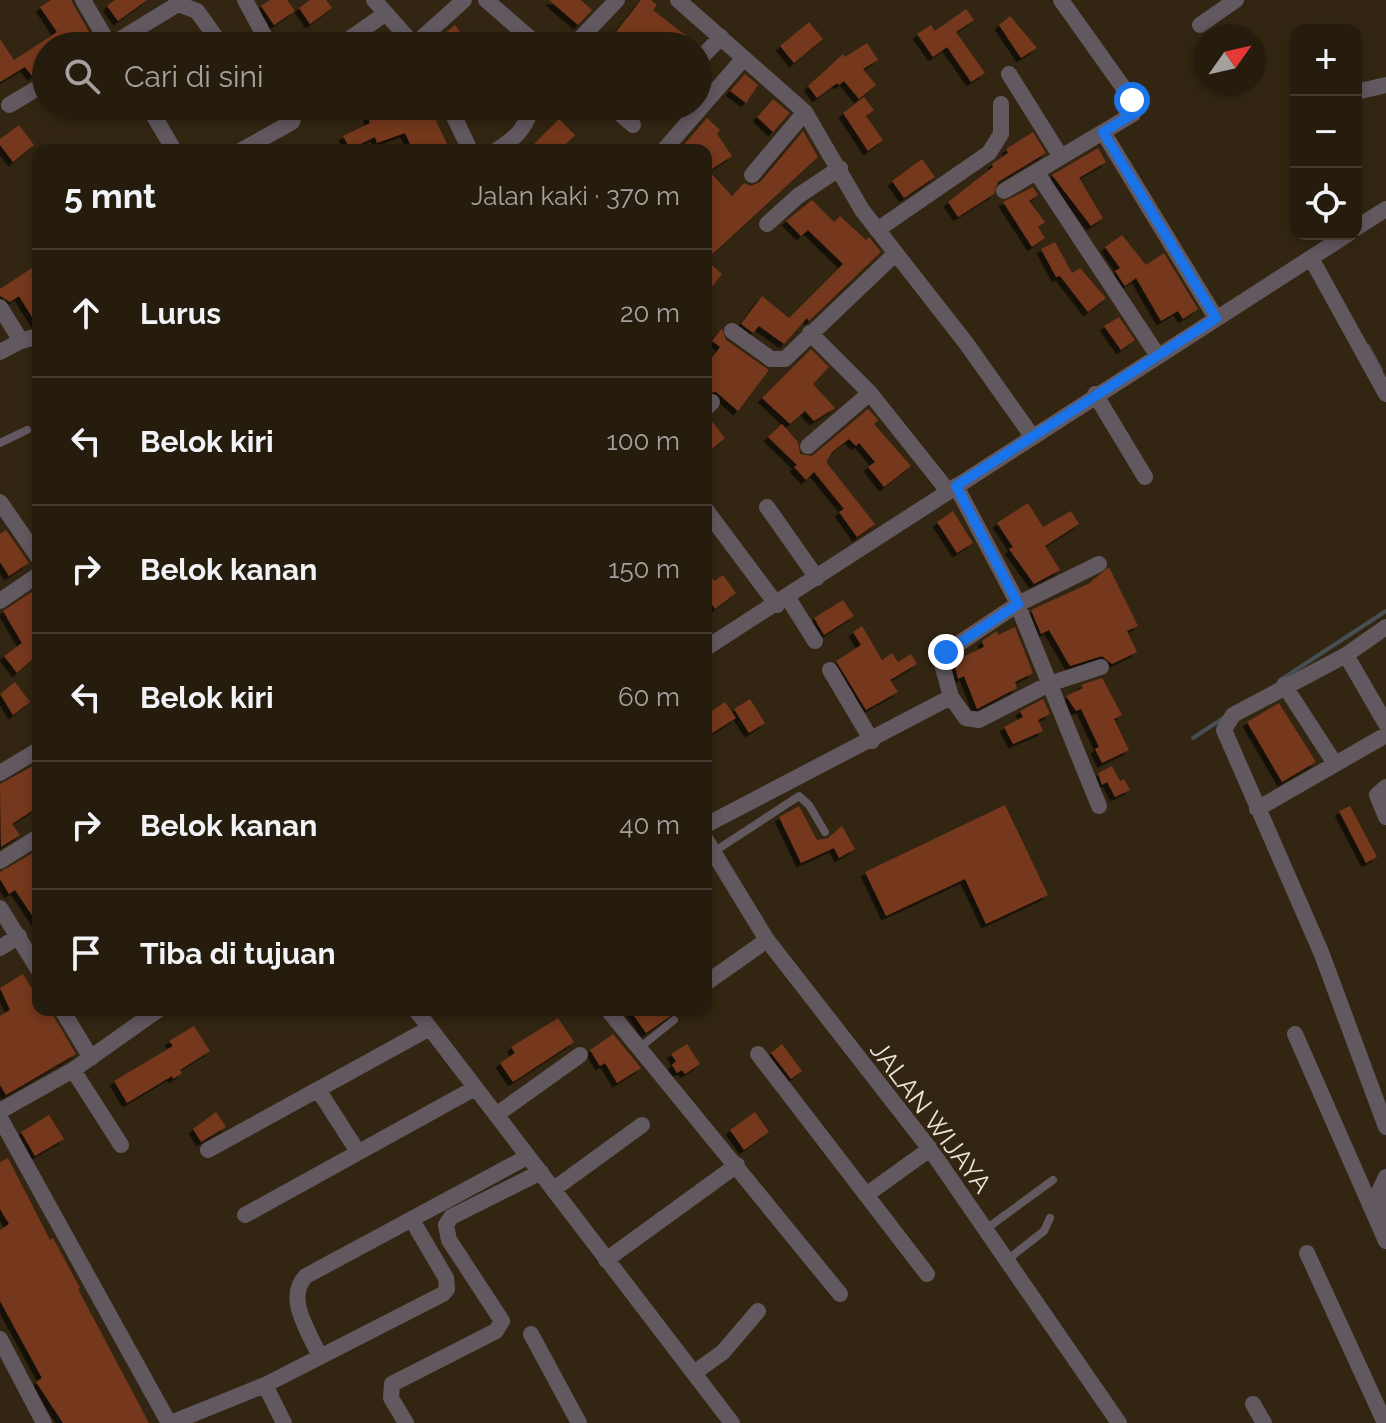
<!DOCTYPE html>
<html lang="id">
<head>
<meta charset="utf-8">
<style>
	body { margin:0; font-family:Raleway,sans-serif; background:#2e2517; color:#f1f3f6 }
	.controls { position:absolute; right:24px; top:24px; display:grid; overflow:hidden; border-radius:16px; box-shadow:0 4px 12px #0003 }
	.controls button { width:72px; height:72px; display:grid; place-items:center; padding:0; border:0; border-bottom:2px solid #423a2e; background:#261c0e; color:#f1f3f6; font:40px sans-serif }
	.compass { position:absolute; left:1194px; top:24px; width:72px; height:72px; border-radius:50%; background:#261c0e; box-shadow:0 4px 12px #0003; rotate:56deg }
	.stop { position:absolute; width:24px; height:24px; margin:-18px; border:6px solid #1a73e8; border-radius:50%; background:#fff }
	.stop.end { background:#1a73e8; border-color:#fff; box-shadow:0 2px 8px #0008 }
	.list { margin:0; padding:0; list-style:none }
	h2 { display:flex; justify-content:space-between; align-items:center; height:104px; margin:0; padding:0 32px; font-size:34px }
	h2 small { font-size:26px; font-weight:400; color:#a4a19e }
	.list li { display:grid; grid-template-columns:52px 1fr auto; gap:24px; align-items:center; box-sizing:border-box; height:128px; padding:0 32px; border-top:2px solid #423a2e }
	.list b { display:block; font-size:30px; white-space:nowrap }
	.list em { font-size:26px; font-style:normal; color:#a4a19e }
	.icon { flex:none; width:44px; height:44px; fill:none; stroke:currentColor; stroke-width:2; stroke-linecap:round; stroke-linejoin:round }
	.map { position:relative; flex:none; width:1386px; height:1423px; overflow:hidden }
	.search { position:absolute; background:#261c0e; box-shadow:0 4px 12px #0003; left:32px; top:32px; width:680px; height:88px; display:flex; align-items:center; gap:20px; box-sizing:border-box; padding:0 28px; border-radius:44px; color:#a4a19e; font-size:30px }
	.panel { position:absolute; background:#261c0e; box-shadow:0 4px 12px #0003; left:32px; top:144px; width:680px; height:872px; border-radius:16px }
	.map>svg:first-child { display:block }
	.lines { fill:none; stroke-linecap:round; stroke-linejoin:round }
	.stream { stroke:#474f55; stroke-width:4 }
	.building { fill:#74371c; filter:url(#shadow) }
	.lane { stroke:#625860; stroke-width:8 }
	.street { stroke:#625860; stroke-width:16 }
	.route { stroke:#1a73e8; stroke-width:10 }
	.labels { text-anchor:middle; stroke-width:7; stroke-linejoin:round; paint-order:stroke }
	.street-label { font-size:26px; fill:#ebe3d7; stroke:#322612 }
</style>
</head>
<body>
<div class="map">
<svg width="1386" height="1423" viewBox="0 0 1386 1423">
	<defs>
		<filter id="shadow"><feDropShadow dx="-4.5" dy="4.5" stdDeviation="0" flood-color="#0009"/></filter>
	</defs>
	<rect width="100%" height="100%" fill="#322612"/>
	<g class="lines">
		<path class="stream" d="M1368,346l13,24
			M1282,679l104,-68
			M1193,738l32,-21"/>
	</g>
	<path class="building" d="M51,0h20l26,46h-51v20l-14,10 -7,-9 -25,15v-43l14,21 43,-28 -17,-25z
		M115,0h32l-29,21 -11,-15z
		M270,0h17l8,11 -21,14 -13,-19z
		M310,0h16l6,8 -22,16 -11,-16z
		M549,0h32l11,10 -14,15z
		M641,0h10l6,5 -4,5 45,35 -93,1z
		M966,9l8,11 -18,12 29,41 -14,9 -24,-35 -14,10 -16,-23 14,-9 4,6z
		M1010,16l27,32 -16,10 -22,-33z
		M809,22l14,17 -29,24 -14,-17z
		M455,25l16,21h-27l-6,-8z
		M867,43l11,17 -15,9 13,16 -17,14 -15,-18 -5,4 -2,-2 -20,15 -9,-12 35,-32 2,3z
		M745,74l13,11 -12,18 -16,-12z
		M864,97l10,13 -8,6 17,24 -15,11 -25,-38z
		M773,99l17,14 -17,19 -16,-15z
		M390,106h44l6,13 -4,2 14,29h-37l-8,-17 -28,10 -2,-6 -25,12 -7,-13 27,-13 -3,-9z
		M707,118l13,12 -3,4 15,22 -23,15 23,25 12,-13 7,3 9,-4 43,-51 15,26 -112,103 16,14 -16,20v-144h-27z
		M559,119l16,16 -15,15h-32z
		M19,125l15,20 -21,17 -13,-17v-6z
		M1033,132l13,21 -48,29 -4,12 -36,23 -10,-15 45,-35 -1,-3 16,-11 -2,-4z
		M1098,148l8,14 -27,16 24,40 -12,8 -39,-51z
		M922,159l13,18 -31,21 -12,-17z
		M1033,187l5,8 -9,6 16,21 -7,5 7,11 -13,9 -29,-45z
		M812,200l22,22 6,-6 26,24 3,-3 12,15 -72,69 -2,-3 -23,26 -25,-18 -6,7 -12,-9 21,-28 27,22 54,-54 -35,-34 -7,6 -15,-15z
		M1122,235l24,30 18,-12 34,56 -15,10 -5,-8 -17,10 -25,-43 -11,8 -10,-15 5,-3 -15,-21z
		M1055,242l17,31 8,-5 26,30 -18,14 -28,-36 -4,1 -15,-28z
		M38,264v61h-1l-18,-29 -9,6 -10,-6v-7z
		M1119,317l16,23 -14,10 -17,-24z
		M722,328l4,12 43,30 -31,41 -22,-19 -10,1v-28l14,-18 -8,-6z
		M811,349l18,18 -16,17 22,24 -21,13 -9,-10 -15,13 -28,-26z
		M868,409l10,11 -4,4 37,42 -27,21 -16,-20 7,-5 -16,-19 -3,3 -7,-7 -17,13 -6,10 49,62 -18,13 -18,-25 5,-3 -30,-37 -8,8 -12,-13 3,-2 -29,-28 14,-13 16,18 2,12 12,2z
		M709,418l16,20 -19,16v-35z
		M1028,503l15,24 28,-16 8,13 -34,22 15,24 -26,14 -25,-35 4,-2 -16,-24z
		M953,511l20,32 -16,10 -20,-31z
		M6,530l23,33 -20,13 -9,-14v-28z
		M1109,567l29,59 -11,5 10,21 -25,12 -10,-8 -32,10 -21,-36 -8,4 -10,-24 57,-26z
		M706,570l8,11 9,-6 13,18 -21,16 -9,-13z
		M38,588v66l-21,19 -13,-17 18,-13 -19,-32z
		M843,600l11,16 -30,19 -10,-17z
		M862,626l20,34 10,-7 6,9 13,-8 6,10 -27,16 8,12 -32,18 -30,-49 25,-16 -8,-13z
		M1015,627l18,46 -18,9 2,6 -40,21 -13,-33 -6,3 -4,-18 30,-14 -2,-6 15,-10 1,4z
		M1102,678l20,37 -8,4 15,31 -27,13 -7,-14 4,-2 -18,-38 -5,2 -10,-15 17,-8 -2,-3z
		M15,682l15,20 -17,13 -13,-21z
		M750,699l15,24 -16,10 -15,-24z
		M1043,699l7,15 -12,6 5,11 -30,13 -9,-17 19,-10 -3,-6z
		M725,702l11,16 -30,19v-22z
		M1279,703l37,59 -34,20 -35,-60z
		M38,763v44l-26,17 8,11 -19,12 -1,-63z
		M1112,766l8,15 4,-2 6,11 -15,7 -8,-15 -5,3 -4,-12z
		M1005,805l43,90 -62,29 -21,-45 -79,37 -21,-44z
		M799,806l18,34 11,-2 14,-12 13,23 -16,9 -5,-10 -33,15 -22,-46z
		M1350,806l27,51 -11,6 -27,-52z
		M38,850v74l-23,-34 -6,4 -9,-15v-7z
		M23,974l15,25v11h12l26,44 -70,41 -6,-10v-69l10,-6 -10,-22z
		M630,1010h49l-33,23z
		M558,1018l16,24 -61,40 -13,-19 15,-10 -4,-6z
		M194,1026l16,25 -30,19 2,3 -9,6 -1,-3 -45,27 -13,-22 59,-35 -4,-5z
		M613,1034l28,34 -24,15 -12,-20 -5,3 -10,-16z
		M687,1044l13,20 -15,10 -3,-4 -5,3 -5,-8 4,-4 -5,-7z
		M782,1044l20,27 -11,8 -20,-26z
		M216,1112l10,15 -25,15 -8,-13z
		M755,1112l14,20 -25,18 -14,-20z
		M49,1115l15,24 -29,17 -14,-24z
		M8,1158l42,82 3,-2 27,50 -2,1 71,134h-86l-27,-41 6,-4 -42,-77v-71l9,-6 -9,-15v-47z"/>
	<g class="lines">
		<path class="lane" d="M0,443l27,-13
			M715,851l84,-55 10,9 16,27
			M638,1049l36,-29
			M986,1229l67,-49
			M1007,1260l37,-29 6,-13"/>
		<path class="street" d="M83,0l27,46
			M245,0l25,46
			M374,0l41,46
			M486,0l53,46
			M678,0l127,112 57,98 104,133 66,93
			M1061,0l74,104 -2,10 -30,18 113,186
			M1200,25l36,-25
			M414,45l50,-45
			M109,46l69,-42 19,7 25,35
			M339,46l46,-32
			M573,46l44,-46
			M698,61l23,-24
			M1009,74l52,83
			M1356,92l30,-7
			M9,105l37,-22
			M148,106l26,44
			M449,106l21,44
			M611,106l22,19
			M242,150l50,-28 5,-16
			M497,150c19,-12 29,-22 35,-44
			M664,150l80,-92
			M1037,173l121,183
			M752,175l53,-63
			M1004,191l99,-59
			M767,224l31,-28 42,-28
			M1356,228l30,-19
			M877,230l112,-77 12,-19v-30
			M1311,258l75,136
			M0,307l21,34 -21,11
			M732,331l39,28h14l111,-106
			M810,333l60,60 78,98
			M21,341l17,-5
			M1095,394l50,83
			M706,408l6,-6
			M808,446l62,-53
			M956,486l58,110 85,210
			M0,502l38,55
			M767,507l50,71
			M706,510l71,95
			M788,598l27,43
			M0,601l38,-26
			M1386,627l-40,28 -113,60 -9,15 97,222 65,175
			M706,648l642,-414
			M1346,655l40,69
			M830,670l42,71
			M1284,685l50,77
			M951,697l-9,-33 4,-12 72,-48 81,-40
			M0,773l38,-23
			M1386,787l-9,8 9,22
			M1257,809l129,-74
			M706,825l245,-128 15,21 13,2 70,-36 52,-17
			M706,840l61,100 163,209 189,274
			M0,861l38,-24
			M0,908l38,61
			M0,948l19,-12
			M706,983l61,-43
			M62,1010l29,48
			M416,1010l316,413
			M608,1010l232,284
			M1295,1034l91,207
			M758,1054l169,220
			M73,1070l48,75
			M319,1091l39,61
			M0,1111l73,-41 85,-60
			M496,1115l84,-60
			M0,1118l169,305
			M208,1150l222,-122
			M1386,1177l-8,17 8,20
			M554,1189l88,-64
			M866,1195l64,-46
			M245,1215l230,-127
			M1307,1253l78,170
			M606,1260l131,-95
			M531,1334l48,89
			M0,1339l44,84
			M320,1357c-10,-24 -36,-59 -14,-81l221,-119
			M694,1373l29,-21 35,-41
			M265,1385l19,38
			M1253,1404l11,19
			M171,1423l94,-38 178,-91 4,-5 -1,-11 -34,-58
			M406,1423l-15,-25 1,-14 104,-53 6,-10 -53,-81 -3,-15 5,-8 90,-45"/>
	</g>
	<g class="lines">
		<path class="route" d="M946,652l72,-48 -62,-118 260,-168 -113,-186 30,-18 3,-5 -4,-9"/>
	</g>
	<g class="labels">
		<g class="street-label">
			<text transform="translate(931 1117) rotate(53)" y="9">JALAN WIJAYA</text>
		</g>
	</g>
</svg>
<div class="controls">
<button>+</button>
<button>−</button>
<button><svg class="icon" aria-label="locate" viewBox="0 0 24 24"><circle cx="12" cy="12" r="6"/><path d="M12 2v4M12 18v4M2 12h4M18 12h4"/></svg></button>
</div>
<svg class="compass" viewBox="-18 -18 36 36"><path d="M0-13l5 13h-10z" fill="#e53935"/><path d="M0 13l5-13h-10z" fill="#a4a19e"/></svg>
<div class="stop" style="left:1132px;top:100px"></div>
<div class="stop end" style="left:946px;top:652px"></div>
<div class="search"><svg class="icon" aria-label="search" viewBox="0 0 24 24"><circle cx="10" cy="10" r="6"/><path d="M15 15l6 6"/></svg>Cari di sini</div>
<section class="panel">
<h2>5 mnt<small>Jalan kaki · 370 m</small></h2>
<ul class="list">
<li><svg class="icon" aria-label="ahead" viewBox="0 0 24 24"><path d="M12 20V5M6 11l6-6 6 6"/></svg><div><b>Lurus</b></div><em>20 m</em></li>
<li><svg class="icon" aria-label="left" viewBox="0 0 24 24"><path d="M17 20v-9H6M10 6l-5 5 5 5"/></svg><div><b>Belok kiri</b></div><em>100 m</em></li>
<li><svg class="icon" aria-label="right" viewBox="0 0 24 24"><path d="M7 20v-9h11M14 6l5 5-5 5"/></svg><div><b>Belok kanan</b></div><em>150 m</em></li>
<li><svg class="icon" aria-label="left" viewBox="0 0 24 24"><path d="M17 20v-9H6M10 6l-5 5 5 5"/></svg><div><b>Belok kiri</b></div><em>60 m</em></li>
<li><svg class="icon" aria-label="right" viewBox="0 0 24 24"><path d="M7 20v-9h11M14 6l5 5-5 5"/></svg><div><b>Belok kanan</b></div><em>40 m</em></li>
<li><svg class="icon" aria-label="arrive" viewBox="0 0 24 24"><path d="M6 21V4h12l-3 4 3 4H6"/></svg><div><b>Tiba di tujuan</b></div></li>
</ul>
</section>
</div>
</body>
</html>
